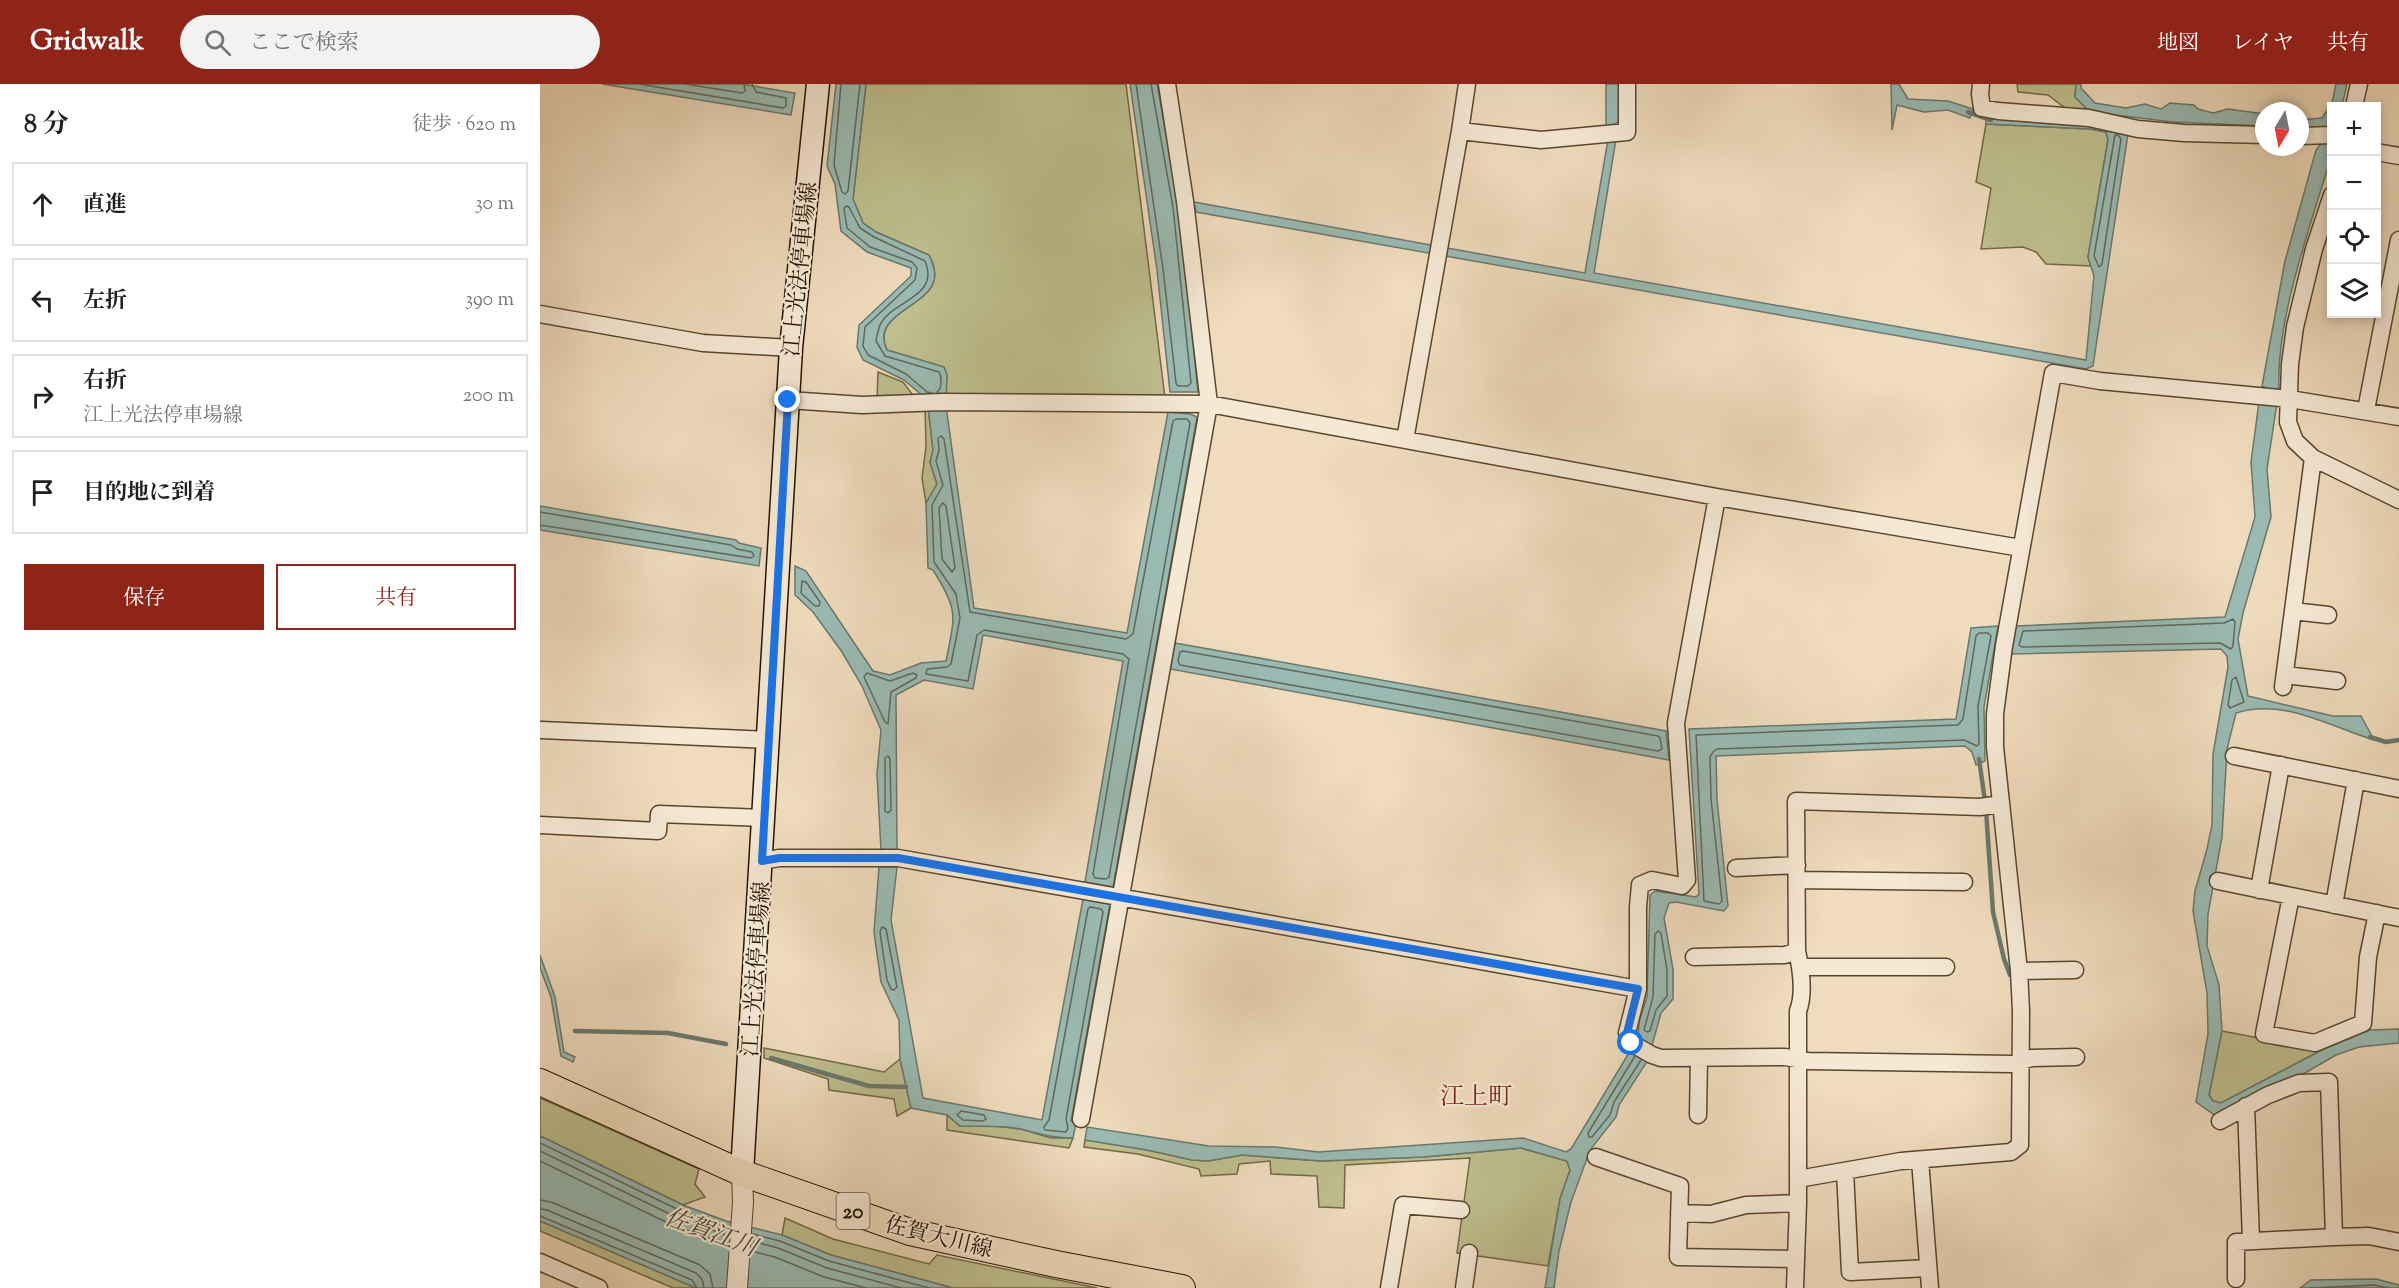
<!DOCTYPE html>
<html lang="ja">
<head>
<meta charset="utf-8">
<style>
	body { margin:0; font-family:"Sorts Mill Goudy","Noto Serif JP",serif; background:#f2f2f2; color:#202124 }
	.controls { position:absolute; right:18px; top:18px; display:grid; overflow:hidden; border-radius:0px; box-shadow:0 3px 9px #0003 }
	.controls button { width:54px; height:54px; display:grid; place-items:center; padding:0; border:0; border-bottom:2px solid #e0e0e0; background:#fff; color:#202124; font:30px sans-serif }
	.compass { position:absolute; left:1715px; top:18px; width:54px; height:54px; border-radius:50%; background:#fff; box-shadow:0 3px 9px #0003; rotate:190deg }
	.stop { position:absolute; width:18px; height:18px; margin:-14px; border:4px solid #1a73e8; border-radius:50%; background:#fff }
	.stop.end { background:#1a73e8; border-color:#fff; box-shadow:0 2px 6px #0008 }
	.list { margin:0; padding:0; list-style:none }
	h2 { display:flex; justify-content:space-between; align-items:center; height:78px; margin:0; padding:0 24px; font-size:26px }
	h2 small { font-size:20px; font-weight:400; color:#757577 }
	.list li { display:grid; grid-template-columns:39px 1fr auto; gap:18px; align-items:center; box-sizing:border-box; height:84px; margin:0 12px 12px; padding:0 12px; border:2px solid #e0e0e0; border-radius:0px }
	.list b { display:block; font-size:22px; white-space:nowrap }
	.list p { margin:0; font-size:20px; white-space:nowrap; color:#757577 }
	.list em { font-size:20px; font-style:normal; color:#757577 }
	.actions { display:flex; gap:12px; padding:18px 24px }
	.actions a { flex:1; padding:14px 0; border:2px solid #8f2418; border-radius:0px; text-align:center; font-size:21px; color:#8f2418 }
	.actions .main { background:#8f2418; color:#fff }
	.icon { flex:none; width:33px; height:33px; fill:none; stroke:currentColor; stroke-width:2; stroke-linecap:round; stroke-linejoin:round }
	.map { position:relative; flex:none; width:1859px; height:1204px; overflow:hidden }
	header { display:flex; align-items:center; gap:36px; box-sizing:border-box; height:84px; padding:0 30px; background:#8f2418; color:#fff }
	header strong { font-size:28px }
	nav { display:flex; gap:33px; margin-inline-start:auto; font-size:21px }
	.search { width:420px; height:54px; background:#f2f2f2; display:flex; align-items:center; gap:15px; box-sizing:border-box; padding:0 21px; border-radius:33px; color:#757577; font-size:22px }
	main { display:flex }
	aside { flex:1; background:#fff }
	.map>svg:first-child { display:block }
	.green { fill:#bebe8e; stroke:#726947; stroke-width:1.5 }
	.water { fill:#9abbb4; stroke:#6b786c; stroke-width:1.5 }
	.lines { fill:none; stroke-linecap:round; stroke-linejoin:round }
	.shore { stroke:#60685a; stroke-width:1.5 }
	.stream { stroke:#6b786c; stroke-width:4.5 }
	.minor-casing { stroke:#58462f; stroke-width:19 }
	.tertiary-casing { stroke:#58462f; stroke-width:22 }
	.secondary-casing { stroke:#251400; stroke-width:25 }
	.primary-casing { stroke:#251400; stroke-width:28 }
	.minor { stroke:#f5e8d4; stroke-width:16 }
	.tertiary { stroke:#f5e8d4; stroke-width:20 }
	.secondary { stroke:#f5e8d4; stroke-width:22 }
	.primary { stroke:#efdbbd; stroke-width:26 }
	.route { stroke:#1a73e8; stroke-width:8 }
	.labels { text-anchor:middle; stroke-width:4.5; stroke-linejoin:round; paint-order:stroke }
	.shield { fill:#f5e8d4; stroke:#635440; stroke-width:1.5 }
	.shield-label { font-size:21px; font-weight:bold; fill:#251400 }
	.street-label { font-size:22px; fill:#251400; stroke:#f5e8d4 }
	.neighbourhood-label { font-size:24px; fill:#7a1f14; stroke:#f5e8d4 }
	.water-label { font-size:24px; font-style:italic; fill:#4e4e3f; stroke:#f5e8d4 }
</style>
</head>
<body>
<header>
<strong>Gridwalk</strong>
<div class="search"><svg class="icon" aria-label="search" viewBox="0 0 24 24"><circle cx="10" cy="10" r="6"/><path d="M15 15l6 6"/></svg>ここで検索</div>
<nav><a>地図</a><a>レイヤ</a><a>共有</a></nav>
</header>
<main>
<aside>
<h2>8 分<small>徒歩 · 620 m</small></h2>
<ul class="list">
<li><svg class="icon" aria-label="ahead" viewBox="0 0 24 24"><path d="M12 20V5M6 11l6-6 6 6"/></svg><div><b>直進</b></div><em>30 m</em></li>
<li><svg class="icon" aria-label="left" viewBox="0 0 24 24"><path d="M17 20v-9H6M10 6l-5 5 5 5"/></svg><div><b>左折</b></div><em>390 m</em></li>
<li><svg class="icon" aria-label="right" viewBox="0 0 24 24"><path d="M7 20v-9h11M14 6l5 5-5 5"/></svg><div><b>右折</b><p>江上光法停車場線</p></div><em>200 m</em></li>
<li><svg class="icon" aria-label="arrive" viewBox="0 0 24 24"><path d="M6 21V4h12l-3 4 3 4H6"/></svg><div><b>目的地に到着</b></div></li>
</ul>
<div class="actions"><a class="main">保存</a><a>共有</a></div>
</aside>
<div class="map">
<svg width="1859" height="1204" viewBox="0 0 1859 1204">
	<rect width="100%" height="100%" fill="#efdbbd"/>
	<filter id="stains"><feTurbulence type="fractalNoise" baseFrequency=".00333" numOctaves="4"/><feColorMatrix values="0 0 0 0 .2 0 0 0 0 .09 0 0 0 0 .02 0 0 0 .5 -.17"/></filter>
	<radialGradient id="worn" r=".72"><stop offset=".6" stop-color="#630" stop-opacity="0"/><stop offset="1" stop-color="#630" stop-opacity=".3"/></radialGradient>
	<path class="green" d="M326,0h260l39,314 -220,-2 2,-20 -3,-9 -57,-17c-19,-40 56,-44 47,-81 0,-5 -3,-9 -5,-14l-53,-23 -13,-9 -10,-24z
		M1477,0h59l-1,13 15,15 -21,-1 -21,-16 -30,-3z
		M1446,40l104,5 16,3 2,8 -20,117 3,9 -45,-2 -10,-12 -13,-5 -42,2 10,-61 -15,-6z
		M338,288l25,10 13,17 -39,1z
		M388,322l5,44 -3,12 7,23 -11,18 -4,-25 4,-31 -1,-40z
		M1682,947l100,19 -101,53 -8,-2 -4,-6z
		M224,964l120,24 16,-13 11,49 -14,8 -3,-17 -65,-9 -1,-11 -64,-21z
		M0,1014l159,71 -4,15 10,13 -22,8 -143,-69z
		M407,1031l13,11h35l26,3 30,9h22l-4,10 -122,-18z
		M545,1056l62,10 45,10 16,1 34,-6 79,6 103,-4 97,-9 46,13 3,9 -10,29 -12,67 -91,-13 13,-95 -125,7 -1,43 -25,-1 -2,-31 -46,-2 -1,-13 -31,3 -2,10 -36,2 -2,-7 -61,-15 -54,-7z
		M245,1134l48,21 96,25 8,-9 160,33h-144l-122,-33 -49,-20z
		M0,1137l156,67h-23l-133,-57z"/>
	<path class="water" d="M62,0h140l53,9 -4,22z
		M296,0h30l-13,115 10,24 13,9 53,23c2,4 4,9 5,14 9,37 -67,41 -47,81l57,17 3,8 -1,31 28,202 153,25 41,-221 22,2 7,3 -84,470 -28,-5 38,-221 -140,-26 -10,54 -49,-9 -28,15 1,156h-16l-4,-78 4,-43 -19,-44 -20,-34 -29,-40 -18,-17v-29l11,5 67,100 17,4 31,-12 25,-2c9,-46 13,-50 -13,-91l-5,-2 -2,-65 11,-19 -7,-22 3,-12 -5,-44 -3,-8 -21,-18 -41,-20 -6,-13 2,-22 52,-49v-8l-44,-16 -26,-21 -6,-47 -8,-18z
		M590,0h27l22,122 19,186h-28l-13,-122z
		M1066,0h13v38l-13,5z
		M1351,0h8l9,15 40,2 25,8 -3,9 -22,-8 -24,2 -27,-7 -5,25z
		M1536,0h5v4l14,15 31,5 19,-4 16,5 9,-6 24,2 4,4 15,4 15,-4 36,5v12l-91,-4 -83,-10 -15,-15z
		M1796,0h11l-5,22h-10l-1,25 -31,-4v-7l22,-2 10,-15z
		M1446,32l101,8 41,10 -35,232 -7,3 -890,-157 -2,-10 391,71 23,-133 8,-1 -22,134 492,87 8,-84 -6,-19 20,-117 -2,-8 -16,-3 -104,-5z
		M1784,55l7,1v17c-20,68 -55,161 -52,231l-8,2 -9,-4 23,-125 31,-111z
		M1719,318l18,1 -10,66 4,48 -28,96 -5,26 10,57 85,20h28l13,24c-46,-14 -90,-42 -138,-27l-9,36 -5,88 -14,77 -1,32 12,39 3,46 -13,64 4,6 8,2 101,-53 48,-20 29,-1v14l-40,4 -23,8 -31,18 -36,14 -53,29 -20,-14 12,-68 -1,-41 -14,-82 2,-20 12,-42 5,-24 1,-71 15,-87 -1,-11 -6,-7 -210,5 5,-28 209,-9 30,-100 -4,-55z
		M0,422l196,34 3,3 22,5 -2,18 -219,-36z
		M1458,542l-14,81 1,54 -9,4 -4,-13 -7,-6 -249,10 1,43 11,107 -4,5 -48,-9 -7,1 -5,15 9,51v30l-12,14 -13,47 -29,45 -3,12 -26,33 -19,52 -12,49 -5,37h-9l15,-89 10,-29 -3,-9 -46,-13 -97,9 -103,4 -79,-6 -34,6 -16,-1 -45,-10 -62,-10 2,-13 122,19 67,1 42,5 205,-14 43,14 5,-3 67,-111 1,-16 8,-25 3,-102 5,-4 41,6 3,-3 -10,-165 267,-10 15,-91z
		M635,559l491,88 3,29 -499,-91z
		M339,783h18l-6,53 32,178 119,22 41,-221 27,5 -39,217 5,2 -3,15c-22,0 -32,-4 -52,-9 -20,-4 -40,-2 -61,-3l-13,-11 -36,-7 -11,-49 -1,-39 -18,-38 -7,-50z
		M0,871l15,42 9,55 11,5 -2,5 -12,-6 -10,-59 -11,-29z
		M0,1052l143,69 43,16 56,14 49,20 122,33h-257l-156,-67z
		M1836,1195l23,6v3h-99l11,-8z"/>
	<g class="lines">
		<path class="shore" d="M99,0l144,24 3,-2v-8l-30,-6 -4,-8
			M145,0l57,9 3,-2 -1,-7
			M301,0l-7,81 8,27 3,2 3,-3 12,-107
			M596,0l27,185 13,114 2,3h10l3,-3 -18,-176 -22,-123
			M1575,51h3l3,4 -19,125 -3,3 -5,-11z
			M392,309l-5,-1 -21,-18 -38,-19 -5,-9 2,-19 50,-47 2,-12 -5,-6 -42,-15 -23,-19 -3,-19 2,-3 3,1 11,21 14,9 51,24c15,36 -31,39 -44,62 -3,5 -4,13 -5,18l9,15 54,16c3,5 3,17 -2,20
			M636,335h11l3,4 -81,454 -3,2 -11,-1 -2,-4 36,-215 -6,-5 -139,-24 -7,5 -9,46 -42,-7 1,-5 20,-2 4,-3 9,-46 -4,-24 -22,-32 -2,-57 11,-20 -7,-24 3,-11 -1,-12 3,-2 3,3 26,173 156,27 7,-5 40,-213z
			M403,419l3,3 9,62 -3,4 -10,-13 -3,-51z
			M0,428l191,33 6,4 15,3 2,4 -3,2 -211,-33
			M262,497l4,1 14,20 -1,4h-4l-14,-13z
			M1693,535l2,3 -2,24 -2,3 -11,-6 -198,4 -3,-2 4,-14 201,-8z
			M1439,549h9l3,3 -13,70 1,38 -2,2 -13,-6 -247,9 -4,3 -3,5 1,42 11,102 -3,3 -15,-3 -8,-166 262,-10 5,-6 13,-83z
			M643,567l475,85 2,2 2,11 -4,2 -478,-86 -2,-4 2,-9z
			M327,589l23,8 23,-8 4,2 -1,3 -25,14 -3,32 -3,-2 -21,-45z
			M1696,593l8,25 -14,6 -2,-3 4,-25z
			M348,672l2,3 1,51 -3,3 -3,-2v-53z
			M550,823l11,2 2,3 -37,207 2,9 -2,4 -21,-2 -1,-3 5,-7 39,-211z
			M342,843l4,2 11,58 -3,3 -3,-1 -4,-9 -7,-48z
			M1118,847l3,2 6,37v26l-11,14 -6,21 -3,1 -3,-2 9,-33 2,-63z
			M1095,972l-47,77 1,4h3l18,-22 4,-13 27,-42
			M421,1027l23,4 2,4 -3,2 -20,-1 -6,-5z
			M0,1059l141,68 49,17
			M0,1067l138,67 51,18
			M0,1077l134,65 55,19
			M0,1116l11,2 149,63 10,9 3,14
			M0,1125l7,1 149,63 6,6 2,9
			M0,1132l152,64 5,8
			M212,1150l28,7 49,20 100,27
			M212,1157l26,7 49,20 74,20
			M211,1167l24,6 49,20 42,11
			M1770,1204l65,-3 12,3"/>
		<path class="stream" d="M1428,28l23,8
			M1830,653l16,5 13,-2
			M1439,675l6,42
			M1446,726l7,102 11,47 6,16
			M35,947l93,2 58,11
			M231,974l98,28 37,1"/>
		<defs>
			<path id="minor" d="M927,0l-7,47 81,9 86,-8v-48
				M1441,0l-1,10 2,14 16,3 91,7 49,11 46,4 80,2
				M1814,22l5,-22
				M1760,52l32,-1
				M1836,68l23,4
				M1792,111l-18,54 -19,78 -5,37 -2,58 7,19 18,17 86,42
				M0,230l163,29 88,5
				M248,316l74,5 81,-3 266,2 508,93 304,51
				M1826,326l33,-170
				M865,356l55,-309
				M1177,413l-41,226 11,157 -5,6 -30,-6 -12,5 -2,22v82l-11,44 4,10 21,12 9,3 124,-1 23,4 204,3 19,-6 45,-1
				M1753,527l35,4
				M1745,591l52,6
				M1743,603l30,-229
				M1,646l228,10
				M1694,672l165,33
				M0,741l118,6 1,-17 105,4
				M222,777l17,-3h119l740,131
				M1196,784l61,-3
				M1257,796l167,2
				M1678,797l181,37
				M1719,806l22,-125
				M1751,812l-27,138 51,9 48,-20 5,-66 9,-44
				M1794,821l22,-125
				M1154,873l91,-2 12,-4
				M1261,883h145
				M1479,887l56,-1
				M1706,1022l5,134
				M1158,1031l1,-57
				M541,1035l128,-715 -24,-203 -18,-117
				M1680,1037l48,-26 31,-12 30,-1 5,155 35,-1 30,6
				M1056,1073l84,29 -2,71 118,2
				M1380,1076l10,128
				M1305,1087l5,101 78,-4
				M1258,1095l103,-18 110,-9 9,-7 1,-134 -2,-40 -24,-224v-33l9,-68 49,-273 47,8 190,18 109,18
				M1139,1129l32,1 35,-9 52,-2
				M0,1178l59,26
				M1696,1195v-37l98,-5
				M849,1204l14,-83 58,5
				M924,1204l5,-35
				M1255,1204l3,-85v-192c7,-18 3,-42 -1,-60l-1,-150 184,6 21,-3"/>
			<path id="tertiary" d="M197,1204l6,-86 -1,-29"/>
			<path id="secondary" d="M202,1089l49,-825 27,-264"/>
			<path id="primary" d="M0,998l202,91 168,59 146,32 126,24"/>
		</defs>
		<use href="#minor" class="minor-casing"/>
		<use href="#tertiary" class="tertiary-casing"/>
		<use href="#secondary" class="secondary-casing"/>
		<use href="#primary" class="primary-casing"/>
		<use href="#minor" class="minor"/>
		<use href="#tertiary" class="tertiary"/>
		<use href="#secondary" class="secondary"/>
		<use href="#primary" class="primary"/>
	</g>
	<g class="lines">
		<path class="route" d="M248,316l-26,461 17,-3h119l740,131 -11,44 4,10"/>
	</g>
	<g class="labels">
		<rect class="shield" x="296.5" y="1109" width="33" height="36" rx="4.5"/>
		<g class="shield-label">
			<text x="313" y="1134">20</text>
		</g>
		<g class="street-label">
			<text transform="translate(259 185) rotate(-84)" y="8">江上光法停車場線</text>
			<text transform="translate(215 885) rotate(-86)" y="8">江上光法停車場線</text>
			<text transform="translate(399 1152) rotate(14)" y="8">佐賀大川線</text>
		</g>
		<g class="neighbourhood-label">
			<text x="936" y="1020">江上町</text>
		</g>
		<g class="water-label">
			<text transform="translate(171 1148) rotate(20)" y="8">佐賀江川</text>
		</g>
	</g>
	<rect width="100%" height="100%" filter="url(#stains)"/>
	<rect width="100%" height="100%" fill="url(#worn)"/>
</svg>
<div class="controls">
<button>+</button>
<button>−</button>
<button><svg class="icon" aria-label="locate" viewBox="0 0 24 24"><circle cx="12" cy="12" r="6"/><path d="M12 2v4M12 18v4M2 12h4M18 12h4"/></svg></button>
<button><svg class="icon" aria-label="layers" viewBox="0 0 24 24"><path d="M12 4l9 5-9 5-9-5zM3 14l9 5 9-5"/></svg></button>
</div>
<svg class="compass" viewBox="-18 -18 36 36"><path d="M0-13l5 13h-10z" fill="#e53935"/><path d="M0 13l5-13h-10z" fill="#757577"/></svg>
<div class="stop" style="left:1091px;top:959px"></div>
<div class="stop end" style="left:248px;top:316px"></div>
</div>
</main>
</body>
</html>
